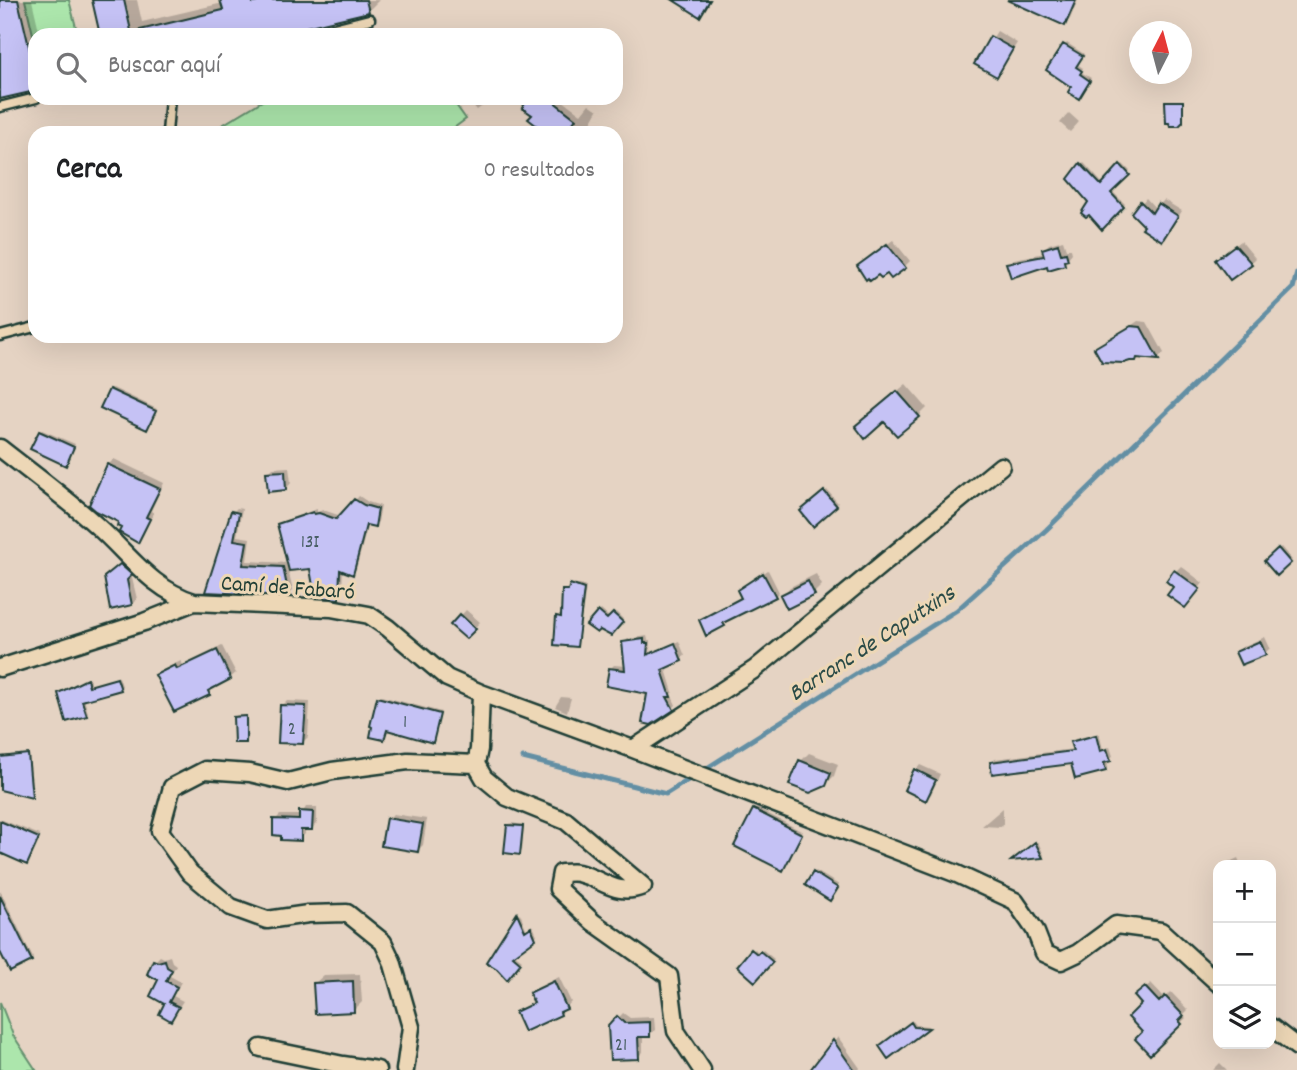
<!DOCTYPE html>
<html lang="es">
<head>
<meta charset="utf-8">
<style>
	body { margin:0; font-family:Dekko,sans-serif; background:#f6f6f6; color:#202124 }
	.controls { position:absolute; right:21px; bottom:21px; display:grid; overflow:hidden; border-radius:14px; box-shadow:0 7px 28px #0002 }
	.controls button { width:63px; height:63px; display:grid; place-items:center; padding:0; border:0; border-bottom:2px solid #e0e0e0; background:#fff; color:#202124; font:35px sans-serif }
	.compass { position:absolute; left:1129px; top:21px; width:63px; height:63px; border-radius:50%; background:#fff; box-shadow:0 7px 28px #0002; rotate:6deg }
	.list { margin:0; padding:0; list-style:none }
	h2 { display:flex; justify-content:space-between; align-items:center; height:91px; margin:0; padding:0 28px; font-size:30px }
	h2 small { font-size:23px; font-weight:400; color:#757577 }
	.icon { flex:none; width:38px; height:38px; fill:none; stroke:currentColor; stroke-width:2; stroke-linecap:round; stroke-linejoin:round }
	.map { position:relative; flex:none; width:1297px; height:1070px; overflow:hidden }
	.search { position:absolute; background:#fff; box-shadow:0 7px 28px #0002; left:28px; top:28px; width:595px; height:77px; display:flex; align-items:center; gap:18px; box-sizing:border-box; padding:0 24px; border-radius:21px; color:#757577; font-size:26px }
	.panel { position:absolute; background:#fff; box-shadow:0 7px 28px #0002; left:28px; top:126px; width:595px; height:217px; border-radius:21px }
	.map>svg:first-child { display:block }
	.green { fill:#ace6ac; stroke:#669270; stroke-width:2 }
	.shadow { fill:#0003 }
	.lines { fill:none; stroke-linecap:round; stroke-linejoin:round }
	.stream { stroke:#638fa4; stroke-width:5 }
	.building { fill:#c5c2f5; stroke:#1f3d34; stroke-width:2 }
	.service-casing { stroke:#1f3d34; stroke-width:13 }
	.minor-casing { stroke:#1f3d34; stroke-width:21 }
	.service { stroke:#edd7b6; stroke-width:8 }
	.minor { stroke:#edd7b6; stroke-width:16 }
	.labels { text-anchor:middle; stroke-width:6; stroke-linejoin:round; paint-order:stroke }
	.number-label { font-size:19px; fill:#485e64 }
	.street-label { font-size:23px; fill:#1f3d34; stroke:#edd7b6 }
	.water-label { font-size:24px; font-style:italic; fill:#2a4b47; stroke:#edd7b6 }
</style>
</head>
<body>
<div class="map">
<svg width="1297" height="1070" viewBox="0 0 1297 1070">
	<rect width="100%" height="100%" fill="#e5d3c3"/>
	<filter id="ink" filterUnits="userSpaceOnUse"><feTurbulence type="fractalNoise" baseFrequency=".0143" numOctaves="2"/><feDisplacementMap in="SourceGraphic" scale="14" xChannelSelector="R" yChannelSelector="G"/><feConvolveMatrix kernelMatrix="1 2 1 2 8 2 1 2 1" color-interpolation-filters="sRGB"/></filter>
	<g filter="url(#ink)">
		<path class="green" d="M25,0h44l9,35h-43v8z
			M267,98h184l15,21 -19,14h-238z
			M0,1002l13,33 23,35h-36z"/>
		<path class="shadow" d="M0,0h32l8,35h-5v54l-35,-3z
			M94,0h43l5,22 81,-19 -1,-3h157l-11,11 -104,24h-179l16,-4z
			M1023,0h55l-8,19 -5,5z
			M997,31l20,12 -20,32 -20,-12z
			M1067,43l17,11 -7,10 6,4 -2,4 10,6 -10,17 -8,-9 -8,-41z
			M477,98h16l-16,12 -6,-7z
			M531,98h28l22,16 8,-10 9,6 -10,18 7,5h-44l-17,-18z
			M1169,100h15v18l-6,6 -11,-22z
			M1069,113l10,9 -9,10 -10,-9z
			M1084,163l20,22 19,-21 7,7 -19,19 14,14 -23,23 -11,-25 -21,-23z
			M1146,198l10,11 8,-9 18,11 -15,23 -21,-9 -12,-12z
			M893,240l17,21 -5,5 -18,5 -23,-10z
			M1063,240l3,9h5l1,4 -8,10 -56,1 6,-5 31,-6 -1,-4 5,-5z
			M1241,241l14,17 -5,5 -27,-8z
			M1138,321l9,1 17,31 -5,5 -20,-2 -3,4 -40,-11z
			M906,384l21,24 -8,8 -21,18 -13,-15 -20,-1z
			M113,388l44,21 -8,17 -39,-36z
			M42,430l33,14 -8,17 -27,-29z
			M114,459l50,24 -13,28 3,2 -11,22 -5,6 -15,-14 -15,-62z
			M289,467l2,16 -5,6 -18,-16 5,-5z
			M827,490l11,13 -25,21 -11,-13z
			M359,496l9,6 13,4 -3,16 -4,3 -6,-1 -12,45 -3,4 -10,-4 -1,24 -4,4 -27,-30 -23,2 5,21 -4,4 -81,-4 25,-78 4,-4 5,1 -5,27 13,2 -3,23 42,2 -10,-39 4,-3 34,-12v3l6,-2 18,6z
			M1281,547l11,13 -15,13 -11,-12z
			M126,560l10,9 -5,5 6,25 -5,5 -21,-32z
			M1181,566l22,17 -13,18 -15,-15 1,-15z
			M768,570l11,22 -4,4 -47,23 -4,6 -23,-4 41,-25 2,-10z
			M816,574l6,11 -8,8 -32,3 8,-9z
			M574,583l12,4 -8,56 -2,2 -18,-28 5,-2 1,-24 6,-2z
			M466,610l14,12 -14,15 -14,-12z
			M601,610l9,8 6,-6 7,7 -12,15 -22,-9z
			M647,636l1,4h3l-1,13 29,-12 6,15 -20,10 8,26 -2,2 5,11 -3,3 -63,-39 4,-4 12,1 -2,-24 4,-3z
			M1265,637l5,11 -5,5 -28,-1 5,-5z
			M222,646l14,27 -6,5 -17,8 1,2 -5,5 -52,-18 5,-5 19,-9 2,4z
			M119,677l3,9 -2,2 -36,11 4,14 -2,2 -26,-22 29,-15 2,7z
			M381,696l60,16 -7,27 -2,2 -44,-12 -5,9 -4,-40z
			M561,697l10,1 -4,14 -12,-5z
			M287,701l23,1 -2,35 -5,5 -21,-36z
			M237,715h10l1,24 -2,2 -11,-24z
			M1099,733l4,16 7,-2 3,9 -6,4 1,6 -3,4 -33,-8 -80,1 3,-4 79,-10 -2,-7 3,-3z
			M29,753l4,41 -2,2 -31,-8v-32z
			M809,753l29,11 -4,12 -9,9 -24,-24z
			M920,765l20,9 -9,20 -5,5 -11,-28z
			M306,807h11v16l-5,5h-7v6l-5,5 -25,-19 5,-5h21z
			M757,808l46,24 -19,35 -29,-57z
			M1003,808v16l-2,3 -19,-1z
			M393,814l34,5 -4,26 -5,5 -30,-31z
			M0,819l40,16 -13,28 -27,-12z
			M511,823l13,2 -2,26 -2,2 -11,-27z
			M1038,842l6,13 -1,2 -28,2z
			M1238,858l3,7h-18z
			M816,871l23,14 -7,11 -18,-23z
			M0,890l33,68 -2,2 -31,-12z
			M520,913l7,18 6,-5 4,9 -23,19 8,6 -15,18 -9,-10 -10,-7z
			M755,949l5,5 3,-4 11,9 -19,21 -16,-14z
			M160,956l4,2 6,-2 2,6 4,3 -6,11 11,6 -8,14 10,5 -12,18 -16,-58z
			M360,974l2,28 -9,9 -38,-28 9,-8z
			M559,977l12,25 -11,12 -43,-1 18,-12 -3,-8 5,-5z
			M1151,983l14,15 6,-6 17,18 -5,5 3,3 -36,34 -6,-20v-28l-7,-8z
			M623,1013l7,5 24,-1 1,13 -6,5h-6v17l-5,5 -28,-30z
			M913,1021l3,4 13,1 -40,30 -6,-12z
			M838,1037l22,31 -1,2h-47z
			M1220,1063l7,7h-14z"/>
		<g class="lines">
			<path class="stream" d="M523,758l143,36 291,-184 89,-80 247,-242 4,-15"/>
		</g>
		<path class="building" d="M0,0h18l13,55 4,-1v37l-35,8z
			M92,0h32l8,35h-32z
			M220,0h32l1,3 13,-3h100l3,12 -97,23h-131l-1,-5 83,-20z
			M673,0h37l-10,17z
			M1007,0h69l-11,26z
			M990,36l23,13 -16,28 -23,-13z
			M1063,44l20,12 -7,11 6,4 -2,3 10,7 -11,18 -11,-7 3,-5 -25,-17z
			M529,98h20l27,21 -11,14h-19l-18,-14 4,-4 -10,-7z
			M1165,101h18v21l-4,4h-9l-1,-3h-3z
			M1080,163l21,22 19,-21 10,11 -19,18 13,14 -22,23 -13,-15 -3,2 -5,-4 7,-11 -20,-23z
			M1140,201l12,12 6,-10 20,13 -16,25 -20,-13 2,-2 -13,-13z
			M887,244l19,24 -15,11 -4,-5 -6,4 -3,-3 -8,6 -2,-3 -2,2 -9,-14z
			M1058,244l3,10 5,-1 2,7 -4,1 1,4 -17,5 -1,-4 -36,12 -5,-15 38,-7 -2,-7z
			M1235,245l17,19 -22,16 -15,-20z
			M1131,326l10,1 18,33 -22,-2 -1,3h-6l-6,2 -22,-1 -8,-14z
			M109,389l47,22 -9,19 -47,-22z
			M897,391l23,26 -23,19 -13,-14 -19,17 -10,-13z
			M39,431l35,16 -8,19 -36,-17z
			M107,464l53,25 -14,28 4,2 -12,24 -19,-11 2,-4 -4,-2 1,-4 -22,-11 -7,-6z
			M285,471l1,19 -18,2 -2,-20z
			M824,491l13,15 -24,21 -13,-16z
			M354,499l10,6 14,4 -3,18 -9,-2 -13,50 -13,-5 -1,29 -24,-2 -5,-28 -21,2 -12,-47 36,-12 1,2 5,-1 17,6z
			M231,511l8,2 -5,27 13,2 -4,23 40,2 6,29 -84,-4z
			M1278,548l13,15 -14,13 -13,-15z
			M120,564l12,11 -5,5 5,25 -22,5 -6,-33z
			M1174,570l26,19 -15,19 -18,-13 6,-8 -7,-6z
			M763,573l13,24 -53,26 2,3 -19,10 -7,-16 42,-22 -4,-8z
			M808,581l7,14 -28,14 -7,-14z
			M570,584l14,5 -7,58 -23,-2 2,-29 5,1 1,-27h6z
			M598,611l9,8 6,-6 10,9 -12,14 -11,-6 -3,3 -11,-8z
			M460,614l16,15 -10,10 -16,-14z
			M644,639v4h4l-1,12 28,-12 7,18 -20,9 9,27h-4l7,13 -23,15 -9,-2 5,-29 -41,-8 3,-18 16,2 -3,-28z
			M1260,641l6,14 -25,10 -6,-13z
			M217,650l14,29 -23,12 2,4 -36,17 -19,-37 20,-10 2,4z
			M117,678l4,12 -39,11 5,15 -21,6 -8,-29 29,-14 2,7z
			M377,697l63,17 -7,29 -46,-13 -3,10 -14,-3 2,-10 -2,-1z
			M280,705l26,1 -3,38 -25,-1z
			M246,716v27h-12l-1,-26z
			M1096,735l4,16 7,-2 4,12 -7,2 2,8 -31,8 -4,-15 -79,10 -2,-12 83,-11 -3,-9z
			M28,754l4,44 -32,-8v-33z
			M799,760l32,13 -5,13 -16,7 -21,-8z
			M914,769l22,11 -10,21 -22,-11z
			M753,809l49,25 -19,37 -49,-25z
			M299,811l14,1 -1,18h-11v11l-20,-1v-4l-8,-1v-16l26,1z
			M386,818l37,6 -5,28 -37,-6z
			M0,821l39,17 -12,27 -27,-12z
			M507,825l16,1 -3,29 -16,-2z
			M1035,842l8,16 -32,3z
			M813,872l25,16 -8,13 -25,-16z
			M0,896l32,65 -22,11 -10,-20z
			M517,913l8,18 6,-4 5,12 -23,17 8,7 -14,17 -10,-11 -11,-7z
			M751,949l6,5 3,-3 13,11 -18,20 -18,-16z
			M153,960l5,2 7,-2 2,7 5,3 -6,11 11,6 -8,15 10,5 -8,14 -12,-7 5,-10 -14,-8 8,-16 -11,-6z
			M353,981l1,31 -39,2 -2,-31z
			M554,981l13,28 -7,3 1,3 -37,17 -9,-20 19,-9 -5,-10z
			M1145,987l14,15 6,-6 19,20 -5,5 3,3 -32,31 -15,-16 7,-7 -14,-15 13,-13 -7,-8z
			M617,1016l7,7 26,-1v15h-12l1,22 -29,1 -2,-34z
			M911,1022l3,5 15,1 -41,31 -9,-13z
			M833,1040l21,30h-44z"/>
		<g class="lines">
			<defs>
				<path id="service" d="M307,35l63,-16
					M0,107l36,-9
					M167,133l3,-35
					M0,336l35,-9"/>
				<path id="minor" d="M0,448c33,26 66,50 97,78 32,28 54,63 97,76l137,6 38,7 19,13 59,50 34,15 152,56 324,125 58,27 20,29 9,23 17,8 17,-8 38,-28 45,6 57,52
					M0,668l144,-46 50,-20
					M633,749l122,-80 246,-203
					M476,764l8,14 23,19 59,24 77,65c-27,11 -40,-7 -65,-13 -5,-1 -12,0 -17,0l-3,16 35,33 76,54 7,55 26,39
					M1271,1027l26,20
					M261,1048l82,17 34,5
					M405,1070l6,-43 -19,-66 -9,-19 -36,-29 -39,1 -41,6 -36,-13 -41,-34 -30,-42 12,-44 33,-17 45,3 38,9 44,-11 76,-10 68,3 3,-15 2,-56"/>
			</defs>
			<use href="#service" class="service-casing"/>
			<use href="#minor" class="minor-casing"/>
			<use href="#service" class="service"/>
			<use href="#minor" class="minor"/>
		</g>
	</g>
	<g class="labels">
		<g class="number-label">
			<text x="310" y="547">13I</text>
			<text x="405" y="727">1</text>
			<text x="292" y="734">2</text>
			<text x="621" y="1050">21</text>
		</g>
		<g class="street-label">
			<text transform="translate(288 586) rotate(4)" y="8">Camí de Fabaró</text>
		</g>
		<g class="water-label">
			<text transform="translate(871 642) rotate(-33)" y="8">Barranc de Caputxins</text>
		</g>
	</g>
</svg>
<div class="controls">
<button>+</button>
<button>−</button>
<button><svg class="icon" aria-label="layers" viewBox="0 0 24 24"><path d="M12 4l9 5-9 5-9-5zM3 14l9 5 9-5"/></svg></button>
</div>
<svg class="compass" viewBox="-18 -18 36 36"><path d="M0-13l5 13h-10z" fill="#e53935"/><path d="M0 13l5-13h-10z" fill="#757577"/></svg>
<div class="search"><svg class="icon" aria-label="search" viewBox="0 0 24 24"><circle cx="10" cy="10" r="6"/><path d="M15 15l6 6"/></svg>Buscar aquí</div>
<section class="panel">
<h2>Cerca<small>0 resultados</small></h2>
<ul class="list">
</ul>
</section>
</div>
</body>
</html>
